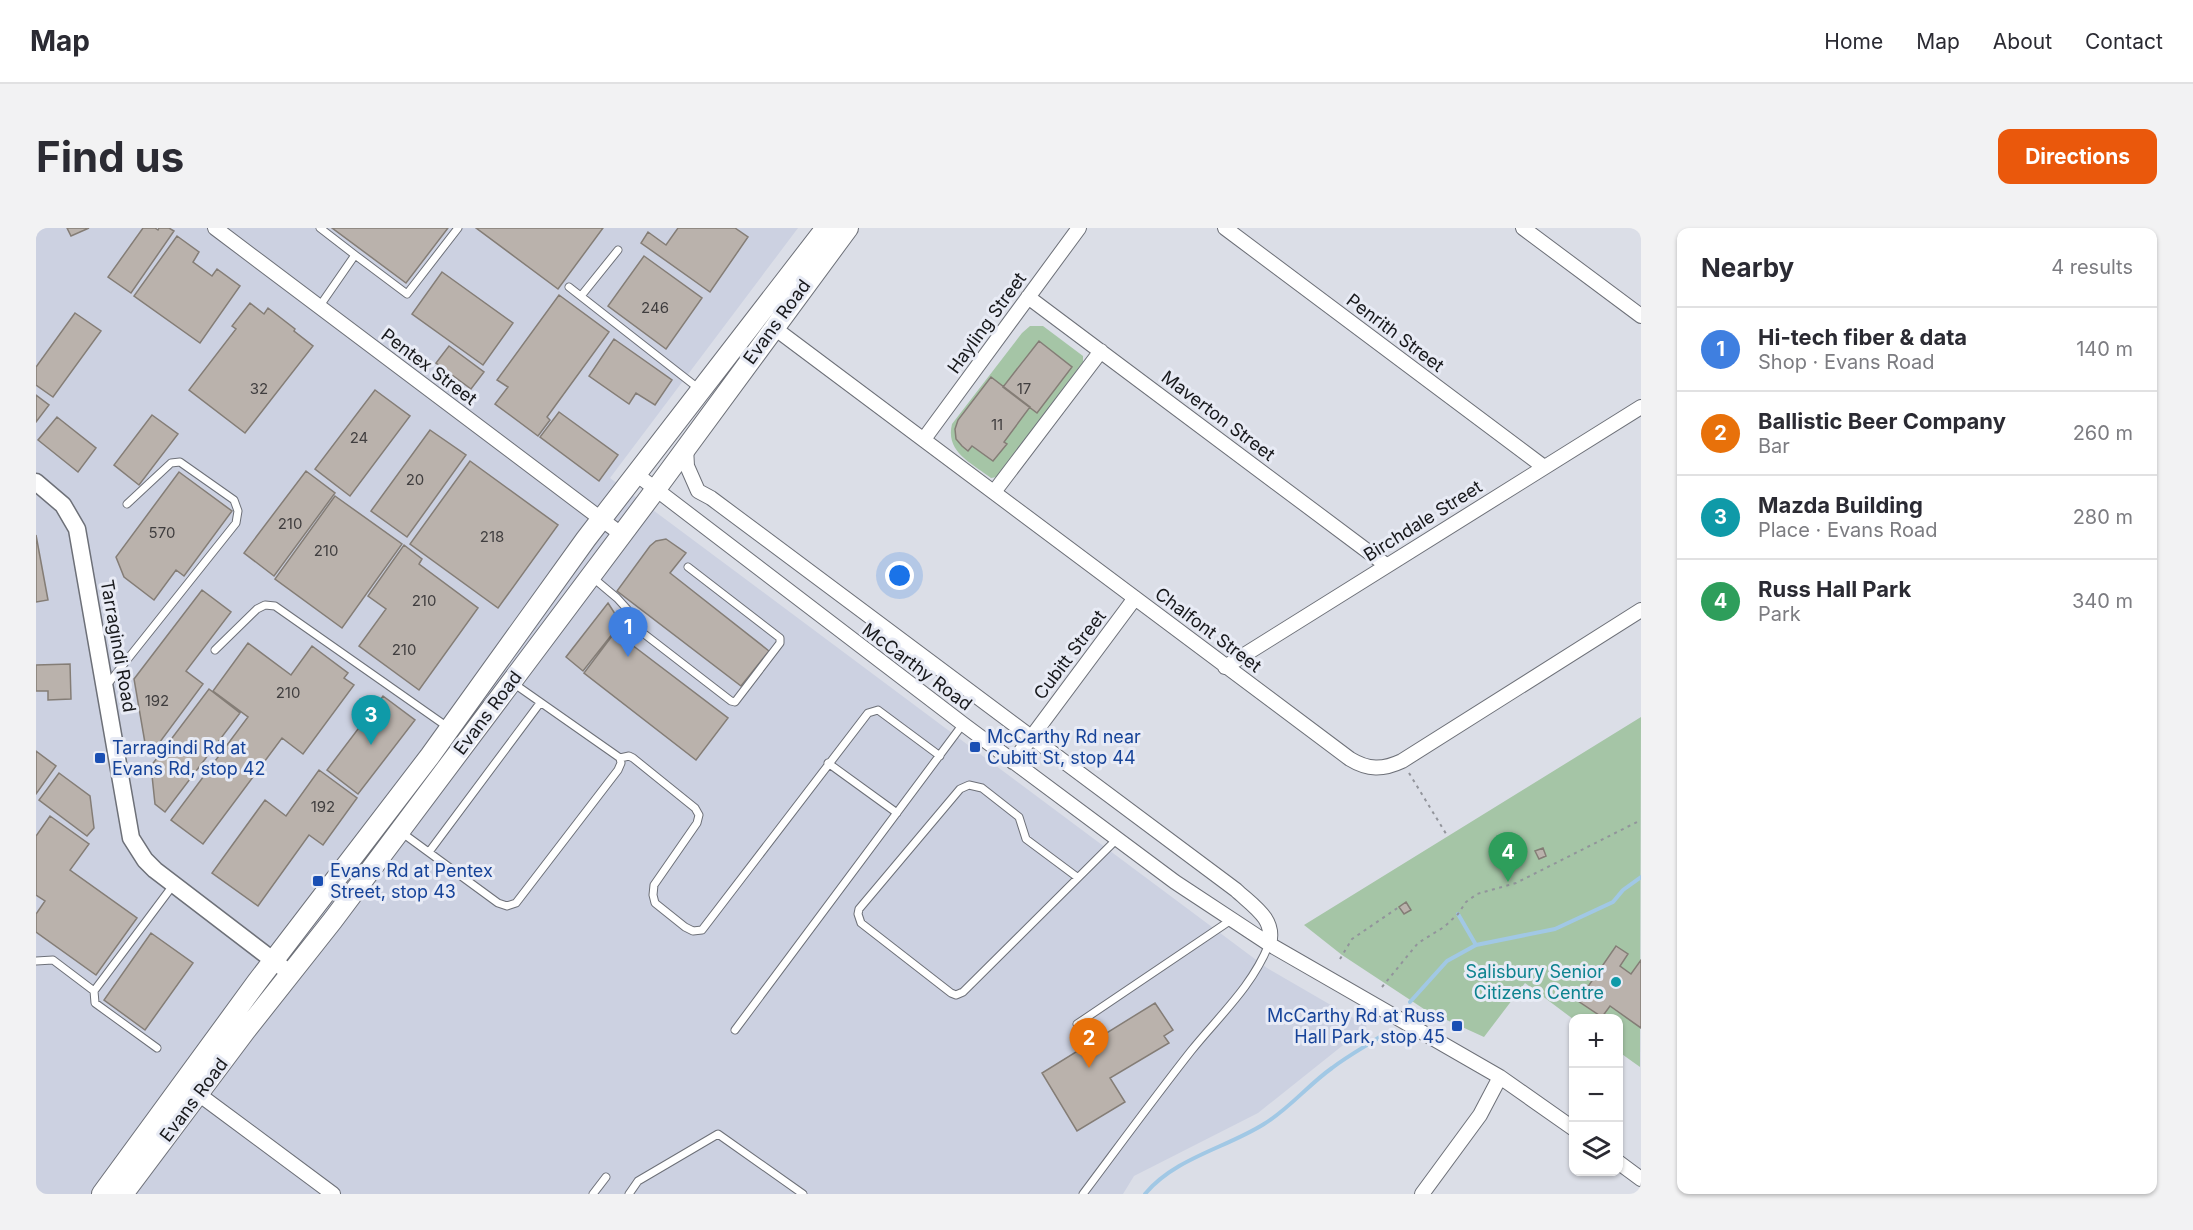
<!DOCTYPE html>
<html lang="en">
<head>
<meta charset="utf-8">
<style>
	body { margin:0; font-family:Inter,sans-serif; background:#f2f2f3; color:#2b2b33 }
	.controls { position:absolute; right:18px; bottom:18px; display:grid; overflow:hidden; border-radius:12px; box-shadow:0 2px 4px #0004 }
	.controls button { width:54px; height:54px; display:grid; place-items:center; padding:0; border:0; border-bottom:2px solid #e1e1e2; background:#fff; color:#2b2b33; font:30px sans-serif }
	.you { position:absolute; left:864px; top:348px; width:21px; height:21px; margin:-15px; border:4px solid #fff; border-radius:50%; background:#1a73e8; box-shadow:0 0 0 9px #1a73e833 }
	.badge { display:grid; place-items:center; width:39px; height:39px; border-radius:50%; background:#ea580c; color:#fff; font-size:20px; font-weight:700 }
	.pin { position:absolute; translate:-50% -50px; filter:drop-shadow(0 2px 3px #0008) }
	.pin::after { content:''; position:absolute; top:32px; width:21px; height:18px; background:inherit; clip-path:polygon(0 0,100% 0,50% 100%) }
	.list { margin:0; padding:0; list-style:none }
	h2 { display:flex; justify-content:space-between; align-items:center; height:78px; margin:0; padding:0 24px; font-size:26px }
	h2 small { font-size:20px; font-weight:400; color:#7c7c81 }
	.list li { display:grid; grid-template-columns:39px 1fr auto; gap:18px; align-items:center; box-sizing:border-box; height:84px; padding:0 24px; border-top:2px solid #e1e1e2 }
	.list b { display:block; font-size:22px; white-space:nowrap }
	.list p { margin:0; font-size:20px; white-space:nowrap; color:#7c7c81 }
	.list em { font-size:20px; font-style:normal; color:#7c7c81 }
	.icon { flex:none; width:33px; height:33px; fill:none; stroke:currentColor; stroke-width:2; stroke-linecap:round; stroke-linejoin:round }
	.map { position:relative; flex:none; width:1605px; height:966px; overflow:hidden; border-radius:12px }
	header { display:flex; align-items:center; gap:36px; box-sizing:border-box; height:84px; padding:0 30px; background:#fff; border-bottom:2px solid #e1e1e2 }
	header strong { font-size:28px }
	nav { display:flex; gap:33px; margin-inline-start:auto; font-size:21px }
	.intro { display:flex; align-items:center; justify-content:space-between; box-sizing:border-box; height:144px; padding:0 36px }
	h1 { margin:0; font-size:42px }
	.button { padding:15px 27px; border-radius:12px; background:#ea580c; color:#fff; font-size:21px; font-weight:700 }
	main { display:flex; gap:36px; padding:0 36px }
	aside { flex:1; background:#fff; border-radius:12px; box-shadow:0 2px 4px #0004 }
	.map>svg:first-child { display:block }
	.built { fill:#ccd1e1 }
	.green { fill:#a5c5a6 }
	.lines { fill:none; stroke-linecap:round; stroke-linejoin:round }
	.stream { stroke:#a1c8e5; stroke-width:4 }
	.building { fill:#bab2ac; stroke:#847d76; stroke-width:1.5 }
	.service-casing { stroke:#6d7078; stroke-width:9 }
	.minor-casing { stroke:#6d7078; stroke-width:16 }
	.tertiary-casing { stroke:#6d7078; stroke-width:19 }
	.secondary-casing { stroke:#6d7078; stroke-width:22 }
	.path { stroke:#92949b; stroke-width:2; stroke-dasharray:3 4.5; stroke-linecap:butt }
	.service { stroke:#fff; stroke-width:7 }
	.minor { stroke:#fff; stroke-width:14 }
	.tertiary { stroke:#fff; stroke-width:16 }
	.secondary { stroke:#fff; stroke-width:20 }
	.transit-dot { fill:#1a4fb4; stroke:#e8ebf5; stroke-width:2 }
	.culture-dot { fill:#0f9aa8; stroke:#e8ebf5; stroke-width:2 }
	.labels { text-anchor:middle; stroke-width:6; stroke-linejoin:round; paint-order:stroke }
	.number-label { font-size:15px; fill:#403e3f }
	.street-label { font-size:18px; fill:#17181b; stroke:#e8ebf5 }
	.transit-label { font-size:18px; fill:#164399; stroke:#e8ebf5; text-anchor:start }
	.culture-label { font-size:18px; fill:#0d838f; stroke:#e8ebf5; text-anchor:end }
</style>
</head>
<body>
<header>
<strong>Map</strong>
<nav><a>Home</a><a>Map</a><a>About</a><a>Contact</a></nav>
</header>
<div class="intro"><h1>Find us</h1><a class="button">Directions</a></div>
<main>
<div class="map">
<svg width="1605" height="966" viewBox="0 0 1605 966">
	<rect width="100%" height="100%" fill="#dbdee7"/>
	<path class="built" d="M0,0h762l-188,250 657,490 100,58 -109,87 -124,63 -11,18h-1087z"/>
	<path class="green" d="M994,98h13l40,30v6l-86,115 -6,1c-19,-15 -46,-26 -39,-54l70,-91z
		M1605,489l-1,350 -21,-15 -1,-34 -45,1 -48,-36 -41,54 -57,-26 -85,-56 -38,-30z"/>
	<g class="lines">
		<path class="stream" d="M1422,686l18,31
			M1374,774l37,-41 29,-16 79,-16 58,-27 10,-12 18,-13
			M1109,966c30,-36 81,-46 119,-70 25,-15 44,-39 68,-56 17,-13 36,-23 54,-35"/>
	</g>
	<path class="building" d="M31,0h22l-18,8z
		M107,0h12l3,2 1,-2h10l5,3 -43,62 -23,-16z
		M296,0h116l-42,55z
		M440,0h127l-45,61z
		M642,0h57l13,9 -38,55 -69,-49 7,-11 18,13z
		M141,8l22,16 -6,10 19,14 5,-7 23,17 -40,57 -66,-47z
		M608,28l58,42 -36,51 -58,-43z
		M406,44l71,51 -30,42 -71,-51z
		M523,67l50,37 -62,85 3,3 -12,16 -43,-32 13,-17 -11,-7z
		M214,75l14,11 4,-6 27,21 -1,2 19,15 -68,87 -56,-43 47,-61 -4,-3z
		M39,85l26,18 -48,66 -17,-12v-18z
		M578,111l58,41 -17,25 -19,-12 -7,11 -40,-28z
		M1003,113l33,26 -35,46 -34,-26z
		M413,118l35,26 -13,17 -35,-26z
		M955,149l39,30 -26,35 3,2 -14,17 -21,-15 -4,5 -6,-5 -6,-7 -1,-10 3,-9z
		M339,162l35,26 -60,80 -35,-27z
		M0,167l13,10 -13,17z
		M523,184l59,43 -19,26 -59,-44z
		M116,187l26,19 -39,51 -25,-20z
		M21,189l39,31 -18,24 -40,-32z
		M394,202l36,25 -59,82 -36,-26z
		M434,233l88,64 -60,83 -88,-64z
		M270,243l29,22 -61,83 -30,-23z
		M143,244l53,39 -48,65 -8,-6 -22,30 -30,-23 -8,-20z
		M299,268l67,48 -60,84 -67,-49z
		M0,307l12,65 -12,2z
		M630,311l20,14 -16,20 99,78 -28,35 -124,-95 33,-45 6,-5z
		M368,317l18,14 -3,5 59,44 -59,82 -60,-44 27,-37 -18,-13z
		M166,362l29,22 -45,59 17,13 -49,66 -9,-7 -11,-64z
		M572,375l13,20 -38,48 -17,-14z
		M579,404l113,86 -32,42 -112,-87z
		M212,415l43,32 21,-29 36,27 -4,5 10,7 -51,69 -21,-16 -79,106 -32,-24 77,-103 -35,-26z
		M34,436l1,35 -23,1v-9h-12v-26z
		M173,461l31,24 -75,99 -10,-8 -4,-38z
		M347,468l32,24 -57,74 -31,-24z
		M0,523l20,15 -20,28z
		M283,542l38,28 -34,47 -14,-10 -51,71 -46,-33 53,-73 21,16z
		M23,545l31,23 4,32 -7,8 -48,-36z
		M14,588l39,28 -19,26 67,48 -41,57 -60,-43v-18l9,-13 -9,-6v-59z
		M1507,620l3,8 -7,3 -4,-8z
		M1370,674l5,8 -7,4 -5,-7z
		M115,705l42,30 -48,67 -41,-30z
		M1580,718l12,8 -8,12 11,8 10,-14v68l-31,-22 -8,11 -24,-16z
		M1119,775l18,27 -9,6 5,7 -59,35 15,24 -48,29 -35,-58z"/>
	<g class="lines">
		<defs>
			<path id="service" d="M284,0l35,27
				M533,59l129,101
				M545,68l37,-46
				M283,79l36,-52 52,39 51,-66
				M556,349l25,21 10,11 3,14 101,78 4,1 45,-59v-5l-92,-71
				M179,422l42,-41 8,-4 10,1 174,122
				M71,457l129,-162 2,-12 -4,-11 -54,-38 -9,1 -44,41
				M584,530l9,-2 4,2 62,50 4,7 -2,8 -43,62 -1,10 2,8 30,24 8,4 9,-1 166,-217 10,-3 62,46
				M792,535l69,50
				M365,604l97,71 9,3 9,-3 102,-133 3,-7 -1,-5 -107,-75
				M393,624l111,-149
				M1041,649l-51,-38 -7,-22 -37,-29 -13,-3 -9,4 -101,120 -1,5 3,9 90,70 5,2 7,-3 154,-153
				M0,733l17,-1 41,31 80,-107
				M58,763l1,12 62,45
				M1041,796l154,-104
				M699,802l228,-306
				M557,966l13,-17
				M593,966l9,-13 80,-47 85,60
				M1047,966c36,-48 71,-96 108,-143 28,-35 61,-64 78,-107"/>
			<path id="minor" d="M179,0l406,306
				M1189,0l319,239
				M1487,0l118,88
				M992,69l358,268
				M737,99l577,432c18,11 33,11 52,2l239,-151
				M888,211l155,-211
				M650,220l1,18 11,25 13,7 525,392c17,16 40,29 33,54
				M600,246l327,250 212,158 94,62 231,133 74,52
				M958,264l107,-141
				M1189,439l416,-260
				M977,534l122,-164
				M157,862l140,104
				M1582,934l23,17
				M1386,966l58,-79 20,-38"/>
			<path id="tertiary" d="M0,254l27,23 14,24 54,309 14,22 10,10 136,104"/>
			<path id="secondary" d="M66,966l155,-212 173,-226 156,-217 240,-311
				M87,966l123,-164 87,-110 323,-431 192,-261"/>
		</defs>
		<use href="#service" class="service-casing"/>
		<use href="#minor" class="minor-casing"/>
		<use href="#tertiary" class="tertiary-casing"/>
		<use href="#secondary" class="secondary-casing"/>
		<path class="path" d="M1373,545l39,64
			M1304,731l12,-20 47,-32
			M1346,759l36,-44 26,-16 14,-13 8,-12 11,-8 39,-11 125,-63"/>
		<use href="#service" class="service"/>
		<use href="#minor" class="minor"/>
		<use href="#tertiary" class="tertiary"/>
		<use href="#secondary" class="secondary"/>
	</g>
	<g class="transit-dot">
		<rect x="933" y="513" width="12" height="12" rx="3"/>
		<rect x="58" y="524" width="12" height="12" rx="3"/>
		<rect x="276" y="647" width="12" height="12" rx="3"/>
		<rect x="1415" y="792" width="12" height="12" rx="3"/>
	</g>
	<circle class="culture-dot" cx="1580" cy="754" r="6"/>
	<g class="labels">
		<g class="number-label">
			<text x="619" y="85">246</text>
			<text x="223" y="166">32</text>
			<text x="988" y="166">17</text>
			<text x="961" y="202">11</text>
			<text x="323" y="215">24</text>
			<text x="379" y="257">20</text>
			<text x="254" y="301">210</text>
			<text x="126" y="310">570</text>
			<text x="456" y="314">218</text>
			<text x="290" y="328">210</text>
			<text x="388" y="378">210</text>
			<text x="368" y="427">210</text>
			<text x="252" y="470">210</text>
			<text x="121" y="478">192</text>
			<text x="287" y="584">192</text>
		</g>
		<g class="street-label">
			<text transform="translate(741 94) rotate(-54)" y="6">Evans Road</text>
			<text transform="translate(951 95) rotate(-54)" y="6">Hayling Street</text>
			<text transform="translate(1359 105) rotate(37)" y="6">Penrith Street</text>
			<text transform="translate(393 139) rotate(37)" y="6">Pentex Street</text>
			<text transform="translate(1182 188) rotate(37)" y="6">Maverton Street</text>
			<text transform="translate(1387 293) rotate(-32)" y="6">Birchdale Street</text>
			<text transform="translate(1172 402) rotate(37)" y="6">Chalfont Street</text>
			<text transform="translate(82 418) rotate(80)" y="6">Tarragindi Road</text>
			<text transform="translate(1034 427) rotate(-53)" y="6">Cubitt Street</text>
			<text transform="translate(881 439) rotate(37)" y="6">McCarthy Road</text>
			<text transform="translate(452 485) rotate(-53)" y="6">Evans Road</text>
			<text transform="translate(158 872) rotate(-53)" y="6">Evans Road</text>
		</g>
		<g class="transit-label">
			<text x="951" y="515">McCarthy Rd near<tspan x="951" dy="21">Cubitt St, stop 44</tspan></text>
			<text x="76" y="526">Tarragindi Rd at<tspan x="76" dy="21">Evans Rd, stop 42</tspan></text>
			<text x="294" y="649">Evans Rd at Pentex<tspan x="294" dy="21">Street, stop 43</tspan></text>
			<text x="1409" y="794" text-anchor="end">McCarthy Rd at Russ<tspan x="1409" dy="21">Hall Park, stop 45</tspan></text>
		</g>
		<g class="culture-label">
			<text x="1568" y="750">Salisbury Senior<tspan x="1568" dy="21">Citizens Centre</tspan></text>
		</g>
	</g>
</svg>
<div class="controls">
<button>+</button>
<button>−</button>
<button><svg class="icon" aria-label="layers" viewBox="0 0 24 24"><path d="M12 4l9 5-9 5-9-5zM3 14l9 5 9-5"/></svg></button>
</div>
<div class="you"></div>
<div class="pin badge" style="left:592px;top:429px;background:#3f7fe0">1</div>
<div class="pin badge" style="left:1053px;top:840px;background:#e8710a">2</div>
<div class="pin badge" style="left:335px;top:517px;background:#0f9aa8">3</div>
<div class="pin badge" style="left:1472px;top:654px;background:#2e9e5b">4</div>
</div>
<aside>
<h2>Nearby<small>4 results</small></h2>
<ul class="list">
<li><span class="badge" style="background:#3f7fe0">1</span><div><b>Hi-tech fiber &amp; data</b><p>Shop · Evans Road</p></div><em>140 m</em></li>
<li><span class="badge" style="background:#e8710a">2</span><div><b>Ballistic Beer Company</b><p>Bar</p></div><em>260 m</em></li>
<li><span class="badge" style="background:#0f9aa8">3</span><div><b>Mazda Building</b><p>Place · Evans Road</p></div><em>280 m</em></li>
<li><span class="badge" style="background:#2e9e5b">4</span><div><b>Russ Hall Park</b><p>Park</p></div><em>340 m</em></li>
</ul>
</aside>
</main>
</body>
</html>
